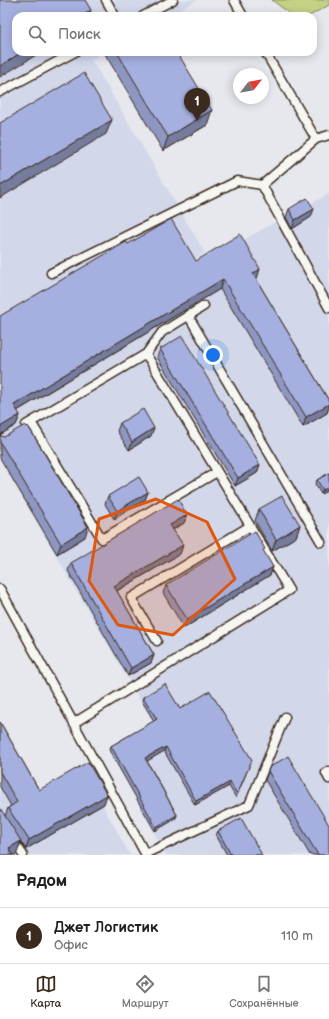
<!DOCTYPE html>
<html lang="ru">
<head>
<meta charset="utf-8">
<style>
	body { margin:0; font-family:"Balsamiq Sans",sans-serif; background:#f6f6f6; color:#202124 }
	.compass { position:absolute; left:233px; top:68px; width:36px; height:36px; border-radius:50%; background:#fff; box-shadow:0 2px 10px #0003; rotate:59deg }
	.you { position:absolute; left:213px; top:355px; width:14px; height:14px; margin:-10px; border:3px solid #fff; border-radius:50%; background:#1a73e8; box-shadow:0 0 0 6px #1a73e833 }
	.badge { display:grid; place-items:center; width:26px; height:26px; border-radius:50%; background:#3b2a1e; color:#fff; font-size:13px; font-weight:700 }
	.pin { position:absolute; translate:-50% -33px; filter:drop-shadow(0 1px 2px #0008) }
	.pin::after { content:''; position:absolute; top:21px; width:14px; height:12px; background:inherit; clip-path:polygon(0 0,100% 0,50% 100%) }
	.list { margin:0; padding:0; list-style:none }
	h2 { display:flex; justify-content:space-between; align-items:center; height:52px; margin:0; padding:0 16px; font-size:17px }
	h2 small { font-size:13px; font-weight:400; color:#757577 }
	.list li { display:grid; grid-template-columns:26px 1fr auto; gap:12px; align-items:center; box-sizing:border-box; height:56px; padding:0 16px; border-top:1px solid #e0e0e0 }
	.list b { display:block; font-size:15px; white-space:nowrap }
	.list p { margin:0; font-size:13px; white-space:nowrap; color:#757577 }
	.list em { font-size:13px; font-style:normal; color:#757577 }
	.icon { flex:none; width:22px; height:22px; fill:none; stroke:currentColor; stroke-width:2; stroke-linecap:round; stroke-linejoin:round }
	.map { position:relative; flex:none; width:329px; height:855px; overflow:hidden }
	.search { position:absolute; background:#fff; box-shadow:0 2px 10px #0003; left:12px; right:12px; top:12px; height:44px; display:flex; align-items:center; gap:10px; box-sizing:border-box; padding:0 14px; border-radius:12px; color:#757577; font-size:15px }
	.sheet { height:108px; background:#fff }
	nav { display:flex; justify-content:space-around; align-items:center; box-sizing:border-box; height:56px; border-top:1px solid #e0e0e0; background:#fff; font-size:11px; color:#757577 }
	nav a { display:grid; justify-items:center; gap:2px }
	nav .on { color:#3b2a1e }
	.map>svg:first-child { display:block }
	.built { fill:#d2d7ea }
	.green { fill:#c5d185; stroke:#807e52 }
	.lines { fill:none; stroke-linecap:round; stroke-linejoin:round }
	.lane-casing { stroke:#3b2a1e; stroke-width:11 }
	.lane { stroke:#f6f6f2; stroke-width:8 }
	.wall { fill:#8e97c1; stroke:#3b2a1e }
	.shaded-wall { fill:#747b9d; stroke:#3b2a1e }
	.building { fill:#a5b0e0; stroke:#3b2a1e }
	.marked { fill:#df570d; fill-opacity:0.2; stroke:#df570d; stroke-width:3; stroke-linejoin:round }
</style>
</head>
<body>
<div class="map">
<svg width="329" height="855" viewBox="0 0 329 855">
	<rect width="100%" height="100%" fill="#e6e8ee"/>
	<filter id="ink" filterUnits="userSpaceOnUse"><feTurbulence type="fractalNoise" baseFrequency=".025" numOctaves="2"/><feDisplacementMap in="SourceGraphic" scale="8" xChannelSelector="R" yChannelSelector="G"/><feConvolveMatrix kernelMatrix="1 2 1 2 8 2 1 2 1" color-interpolation-filters="sRGB"/></filter>
	<g filter="url(#ink)">
		<path class="built" d="M0,0h197l-29,16h-152v36h88l-13,8 3,4 111,189 -205,126z
			M329,194v661h-163l-57,-105 45,-26 -154,-265v-73l236,-142 34,-19z
			M0,736l36,62 47,-28 47,85h-130z"/>
		<path class="green" d="M272,0h57v5l-20,11h-16z"/>
		<g class="lines">
			<defs>
				<path id="lane" d="M106,0l9,16
					M234,0l9,16
					M143,16l30,-16
					M265,52l51,87
					M0,92l75,-40
					M329,135l-13,4 -54,46 67,123
					M51,273l186,-92 25,4
					M188,315l133,227
					M31,422l71,117 115,-67
					M26,425l120,-71 16,-22 42,-26
					M0,589l146,266
					M157,641l-26,-43 119,-72
					M74,723l215,-133 -143,-236
					M329,771l-3,2 3,6
					M13,840l10,15
					M145,854l104,-49 36,-88"/>
			</defs>
			<use href="#lane" class="lane-casing"/>
			<use href="#lane" class="lane"/>
		</g>
		<path class="wall" d="M106,52h71l30,73 -44,26 -58,-97z
			M289,209l22,8 -19,12 -6,-12z
			M128,244l68,17 61,18h-1l73,122v6l-2,6 -24,14 -83,-138 -203,122 3,4 -4,10 -16,10z
			M160,349l97,124 -22,13 -78,-129z
			M120,423l31,13 -22,14 -12,-19z
			M0,435l85,102 -28,17 -57,-96z
			M329,473l-8,21 -6,-10 2,-4z
			M148,492l-3,8 -31,19 -9,-15 3,-8z
			M259,509l41,16 -4,12 -24,14 -17,-30z
			M187,515l-3,8 -11,7 10,15 -3,9 -63,37 37,64 -3,8 -23,13 -60,-105 3,-8z
			M264,553l9,14 -3,8 -86,53 -21,-35 3,-8z
			M143,697l37,12 70,55 -14,34 -7,-12 -34,19 -31,-54 -17,10 30,54 -2,4 -20,12 -46,-81 2,-4 43,-25 -12,-20z
			M0,722l39,68 65,14 -78,45 -5,-7 -5,13 -11,-39 3,-8 3,-2 -11,-19z
			M270,767l59,88h-19l-45,-75z
			M218,831l44,24h-35l-11,-20z"/>
		<path class="shaded-wall" d="M91,10l-2,6h-7z
			M22,52h19l-41,25v-11z
			M212,110l-5,15 -44,26 5,-14z
			M112,120l-6,14 -106,64v-12z
			M314,209l-3,8 -19,12 3,-9z
			M260,269l-3,10 -8,4 4,-9z
			M223,279l-3,10 -210,126 4,-10z
			M329,404v3l-2,6 -24,14 3,-10z
			M20,415l-4,10 -16,10v-8l1,-1z
			M154,428l-3,8 -22,14 3,-8z
			M260,465l-3,8 -22,13 3,-8z
			M329,487v3l-8,4 2,-4z
			M148,492l-3,8 -31,19 3,-8z
			M187,515l-3,8 -17,10 3,-8z
			M300,525l-4,12 -24,14 4,-11z
			M88,527l-3,10 -28,17 4,-10z
			M183,545l-3,9 -69,40 3,-8z
			M273,567l-3,8 -86,53 3,-9z
			M154,655l-3,8 -23,13 3,-8z
			M166,747l-2,4 -20,12 1,-5z
			M230,782l-1,4 -34,19 1,-4z
			M107,795l-3,9 -78,45 3,-9z
			M177,815l-2,4 -20,12 1,-4z
			M21,841l-5,14h-10l3,-7z"/>
		<path class="building" d="M0,0h85l6,10 -9,6h-66v36h6l-22,14z
			M154,13l1,3h-5z
			M117,52h60l35,58 -44,27z
			M84,73l28,47 -112,66v-63z
			M307,198l7,11 -19,11 -6,-11z
			M171,219l25,42 44,-27 20,35 -7,5 76,127v3l-23,13 -83,-138 -209,126 6,10 -20,12v-111l126,-74 2,2z
			M182,336l78,129 -22,13 -78,-129z
			M143,409l11,19 -22,14 -12,-19z
			M25,425l2,2 1,-1 60,101 -27,17 -61,-102v-7l1,1 3,1z
			M329,473v14l-6,3 -6,-10z
			M139,477l9,15 -31,19 -9,-15z
			M282,496l18,29 -24,15 -17,-31z
			M178,499l9,16 -17,10 13,20 -69,41 40,69 -23,13 -60,-105z
			M255,531l10,18 -2,1 10,17 -86,52 -21,-34z
			M165,684l15,25 30,-18 42,69 -15,34 -7,-12 -34,19 -30,-54 -21,11 32,57 -21,12 -45,-81 46,-27 -14,-22z
			M0,722l39,68 49,-28 19,33 -78,45 -21,-32 9,-6 -17,-30z
			M288,756l41,69v30h-11l-50,-84 2,-4z
			M0,808l21,33 -12,7 4,7h-13z
			M241,818l21,37h-31l-13,-24z"/>
	</g>
	<path class="marked" d="M156,499l51,23 28,57 -62,56 -55,-10 -29,-44 10,-62z"/>
</svg>
<svg class="compass" viewBox="-18 -18 36 36"><path d="M0-13l5 13h-10z" fill="#e53935"/><path d="M0 13l5-13h-10z" fill="#757577"/></svg>
<div class="you"></div>
<div class="pin badge" style="left:197px;top:121px">1</div>
<div class="search"><svg class="icon" aria-label="search" viewBox="0 0 24 24"><circle cx="10" cy="10" r="6"/><path d="M15 15l6 6"/></svg>Поиск</div>
</div>
<section class="sheet">
<h2>Рядом<small></small></h2>
<ul class="list">
<li><span class="badge">1</span><div><b>Джет Логистик</b><p>Офис</p></div><em>110 m</em></li>
</ul>
</section>
<nav>
<a class="on"><svg class="icon" aria-label="map" viewBox="0 0 24 24"><path d="M3 6l6-2 6 2 6-2v14l-6 2-6-2-6 2zM9 4v14M15 6v14"/></svg>Карта</a>
<a><svg class="icon" aria-label="directions" viewBox="0 0 24 24"><path d="M12 3l9 9-9 9-9-9zM9 14v-3h6M13 9l2 2-2 2"/></svg>Маршрут</a>
<a><svg class="icon" aria-label="saved" viewBox="0 0 24 24"><path d="M7 4h10v16l-5-4-5 4z"/></svg>Сохранённые</a>
</nav>
</body>
</html>
